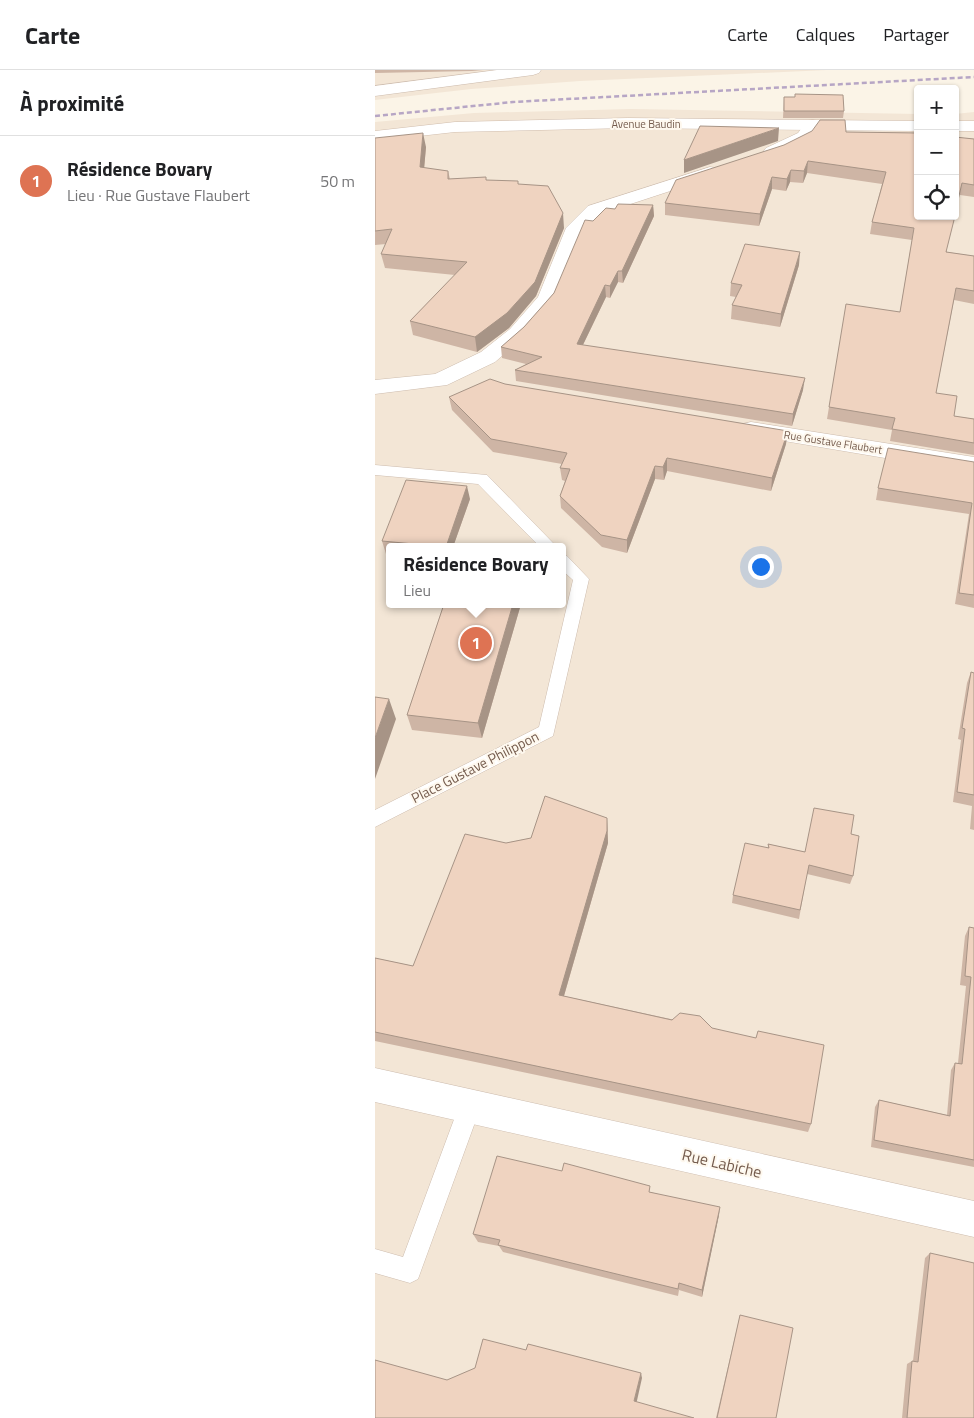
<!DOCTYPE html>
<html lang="fr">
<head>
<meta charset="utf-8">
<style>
	body { margin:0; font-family:"Titillium Web",sans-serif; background:#f2f2f2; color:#202124 }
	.controls { position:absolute; right:15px; top:15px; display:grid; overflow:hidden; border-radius:5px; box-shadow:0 1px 4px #0004 }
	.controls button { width:45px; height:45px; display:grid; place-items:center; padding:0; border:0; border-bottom:1px solid #e0e0e0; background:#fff; color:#202124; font:25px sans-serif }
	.you { position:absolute; left:385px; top:496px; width:18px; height:18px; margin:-12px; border:4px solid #fff; border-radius:50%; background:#1a73e8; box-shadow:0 0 0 8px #1a73e833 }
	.badge { display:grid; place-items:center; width:32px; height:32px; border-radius:50%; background:#de7353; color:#fff; font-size:16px; font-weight:700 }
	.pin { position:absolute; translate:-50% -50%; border:2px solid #fff; box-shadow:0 1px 5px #0006 }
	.popup { position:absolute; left:11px; top:473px; width:180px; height:65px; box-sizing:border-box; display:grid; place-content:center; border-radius:5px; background:#fff; filter:drop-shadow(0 1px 4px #0005); font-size:16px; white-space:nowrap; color:#757577 }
	.popup b { font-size:19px; color:#202124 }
	.popup::after { content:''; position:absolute; left:50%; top:100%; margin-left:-10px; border:10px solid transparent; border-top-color:#fff }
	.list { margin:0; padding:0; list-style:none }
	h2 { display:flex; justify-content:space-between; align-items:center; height:65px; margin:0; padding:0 20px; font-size:21px }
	h2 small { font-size:16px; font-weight:400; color:#757577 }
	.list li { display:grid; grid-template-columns:32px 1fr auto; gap:15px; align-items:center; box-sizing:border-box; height:90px; padding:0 20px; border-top:1px solid #e0e0e0 }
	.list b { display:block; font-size:19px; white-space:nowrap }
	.list p { margin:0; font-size:16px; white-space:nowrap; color:#757577 }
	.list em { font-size:16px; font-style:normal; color:#757577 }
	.icon { flex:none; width:28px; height:28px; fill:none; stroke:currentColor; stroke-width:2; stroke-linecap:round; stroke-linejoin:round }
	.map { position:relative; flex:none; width:599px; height:1348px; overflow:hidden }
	header { display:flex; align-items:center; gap:30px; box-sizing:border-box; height:70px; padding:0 25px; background:#fff; border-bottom:1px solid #e0e0e0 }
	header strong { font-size:24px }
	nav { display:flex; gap:28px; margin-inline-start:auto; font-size:18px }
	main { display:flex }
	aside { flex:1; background:#fff }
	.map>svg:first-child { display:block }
	.residential { fill:#f3e6d6; fill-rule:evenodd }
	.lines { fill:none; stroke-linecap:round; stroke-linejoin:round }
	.service-casing { stroke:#cdbcae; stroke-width:1 }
	.minor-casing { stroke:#cdbcae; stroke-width:1 }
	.secondary-casing { stroke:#d1beae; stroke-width:1 }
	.service { fill:#fff; fill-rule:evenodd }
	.minor { fill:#fff; fill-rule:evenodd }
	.secondary { fill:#fff; fill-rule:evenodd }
	.rail { stroke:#b7a6c5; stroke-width:2.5; stroke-dasharray:5 3; stroke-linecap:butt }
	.wall { fill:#ceb5a5 }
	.shaded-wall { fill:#a79486 }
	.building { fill:#efd3c0; stroke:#a79486 }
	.labels { text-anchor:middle; stroke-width:4; stroke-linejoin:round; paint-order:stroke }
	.far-street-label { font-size:11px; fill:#745b4d; stroke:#fef8ee }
	.street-label { font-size:14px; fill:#745b4d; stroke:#fef8ee }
	.near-street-label { font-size:16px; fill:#745b4d; stroke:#fef8ee }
</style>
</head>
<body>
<header>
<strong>Carte</strong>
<nav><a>Carte</a><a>Calques</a><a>Partager</a></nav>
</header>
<main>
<aside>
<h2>À proximité<small></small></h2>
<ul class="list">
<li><span class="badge">1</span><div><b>Résidence Bovary</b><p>Lieu · Rue Gustave Flaubert</p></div><em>50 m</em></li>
</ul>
</aside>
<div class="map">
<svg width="599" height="1348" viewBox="0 0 599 1348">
	<rect width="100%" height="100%" fill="#fbf4e7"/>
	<path class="residential" d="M0,0h452l-247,11 -109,8 -96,11z
		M256,39l287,5v102h37v-102l19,-2v1306h-599v-1296l99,-9zM15,477h172v57h-172z"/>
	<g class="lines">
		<defs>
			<path id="service" d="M0,395l112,10 70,72h-17l-62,-63 -103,-9z
				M187,484l5,2 22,23 -36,157 -178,91v-17l164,-83 34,-147 -11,-10z
				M95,1025l8,3 3,8 -63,173 -8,4 -35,-10v-24l28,8 56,-151 3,-8z"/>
			<path id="minor" d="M122,0h44l-2,3 -6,2 -158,21v-10z
				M438,50l6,1 2,4c-3,5 -7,13 -12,16 -11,7 -31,18 -43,15l-3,-4 3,-4 32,-15 9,-12z
				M335,97l6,1 3,4 -3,4 -116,38 -16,16 -30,73 -30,34 -29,25 -48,23 -72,9v-14l60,-6 46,-22 29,-23 28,-32 28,-69 22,-22z
				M376,352l223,35v16l-231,-39 -3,-5 3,-5z
				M0,998l599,133v36l-599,-135z"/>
			<path id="secondary" d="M253,48l290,3v10l-290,-3 -173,4 -80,9v-10l80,-9z
				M580,51h19v10h-19z"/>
		</defs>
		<use href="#service" class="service-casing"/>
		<use href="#minor" class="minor-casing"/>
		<use href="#secondary" class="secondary-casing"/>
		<use href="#service" class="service"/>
		<use href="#minor" class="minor"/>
		<use href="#secondary" class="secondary"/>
		<path class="rail" d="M0,46l138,-14 461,-25"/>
	</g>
	<path class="wall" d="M0,0h108l-11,1 -97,2z
		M409,27l60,14 -1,7h-60z
		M471,62l72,1 29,119 27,4v48l-20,-4 -18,93 18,23 20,3v36l-84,-14 2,-11 -65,-11 2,-12 71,-95 12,-72 -42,-6 2,-12 10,-38 -75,-11 -4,10 -13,-1 -4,9 -14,-2 -13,37 -94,-11v-12z
		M580,67l19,2v58l-14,-2z
		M0,68l51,9 -2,21 24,3 2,8 37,1 31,4 46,44 -28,68 -27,32 -32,24 -64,-17 -3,-14 45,-46 -70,-7 -4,-14 5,-10 -11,1z
		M278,135l1,11 -31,67 -5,-1 -8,16 -4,-1 -23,48 220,45 -11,36 -276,-45 -1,-11 11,-6 -24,-6 -1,-11 23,-20 30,-34 39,-72 22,-12z
		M424,195l-19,62 -49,-8 1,-14 4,-8 -6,-1 1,-13z
		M130,314l281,60 -15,47 -104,-20 -3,9 -9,-1 -28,74 -25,-6 -41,-39 -1,-12 5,-15 -3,-1 -2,-12 2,-4 -69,-12 -41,-42 -3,-13z
		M599,392v146l-19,-4 14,-90 -93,-14 2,-12z
		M95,429l-17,48h-63v8l-4,-1 -4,-13z
		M69,534h77l-39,134 -70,-8 -5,-15z
		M596,602l3,1v157l-4,-1 2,-23 -19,-4 8,-62 -3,-1 9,-56z
		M232,748l1,25 -44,153 148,32 99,96 -3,8 -433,-91v-83l38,8 93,-123 25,-5z
		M393,774l37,8 48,24 -3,8 -43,-10 -8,45 -67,-16 1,-8 35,-48z
		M599,855v242l-103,-20 4,-40 4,-7 68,15 4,-45 4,-7h3l8,-77 -6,-1 5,-49 4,-9 5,1z
		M276,1122l68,23 -17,82 -23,-7 -1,6 -175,-44 -4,-6 -21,-4 -5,-8z
		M555,1183l44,165h-72l5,-54 5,-3h1l12,-103z
		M365,1245l36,103h-60z"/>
	<path class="shaded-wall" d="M404,58l-1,13 -94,32v-13z
		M48,63l3,14 -3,34 -3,-14z
		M433,91l-1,12 -4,10 1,-12z
		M416,100l-1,12 -4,9 1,-12z
		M397,107v12l-13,37 1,-12z
		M278,135l1,11 -31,67 -1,-12z
		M188,143l1,15 -28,68 -27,32 -32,24 -2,-15z
		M425,182l-1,13 -19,62 1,-13z
		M243,201v11l-8,16v-12z
		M230,215l1,12 -28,58 -1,-11z
		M430,308l-2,12 -11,36 1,-12z
		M413,361l-2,13 -15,47 1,-13z
		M292,388v13l-3,9 -1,-13z
		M280,396v13l-28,74v-13z
		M92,416l3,13 -17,48h-7z
		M138,534h8l-39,134 -4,-15z
		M14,629l7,20 -21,60v-41z
		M232,748l1,25 -47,163 -2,-11z
		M345,1137l-1,8 -17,82v-7z
		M266,1303l1,5 -6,27 -2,-4z"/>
	<path class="building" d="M420,24l48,1 1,16h-60v-14h11z
		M445,50h25l1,12 72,1v83h37l-9,36 28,4v35l-18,-3 -20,105 21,3 -3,20 20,3v24l-82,-14 3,-11 -66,-11 17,-103 54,8 14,-84 -42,-6 14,-50 -78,-11 -4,10 -13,-1 -4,9 -15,-2 -12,37 -95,-11 11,-23 108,-35 28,-14z
		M325,56l79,2 -95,32z
		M48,63l-3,34 28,4v8l38,-2v3l32,1v3l30,2 15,27 -28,69 -28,31 -32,24 -65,-16 57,-59 -86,-8 11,-25 -17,2v-93z
		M580,67l19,2v46l-12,-2 -7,30z
		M243,134l35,1 -31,66h-4l-8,15 -5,-1 -28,59 228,34 -12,36 -278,-44 27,-13 -41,-10 23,-20 30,-34 31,-73 8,1 13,-13 9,1z
		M370,174l55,8 -19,62 -49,-9 10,-20 -11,-2z
		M115,309l15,5 283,47 -16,47 -105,-20 -4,9 -8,-1 -28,74 -26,-5 -41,-39 10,-27 -10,-1 7,-15 -76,-14 -42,-42z
		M513,378l86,14v133l-15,-2 13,-90 -94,-15z
		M31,410l61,6 -21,61 -64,-6z
		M90,474l28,3h-29z
		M69,534h69l-35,119 -71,-8z
		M596,602l3,1v122l-17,-3 8,-63 -3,-1z
		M0,627l14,2 -14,39z
		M170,726l62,22v13l-48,164 113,25 8,-7 20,3 12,12 44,10 2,-7 66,14 -13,79 -436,-92v-74l38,8 52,-132 41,9 25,-5z
		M439,738l40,7 -3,19 8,2 -6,40 -44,-11 -9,45 -67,-15 12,-52 24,5 -1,-4 37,8z
		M594,857l5,1v232l-100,-20 5,-40 71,16 5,-53 7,1 9,-87 -6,-1z
		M122,1086l65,15 2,-8 86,23 -1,6 71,15 -18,83 -23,-7 -1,6 -180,-44 2,-5 -27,-6z
		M555,1183l44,10v155h-67l5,-57 6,1z
		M365,1245l53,13 -17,90h-59z
		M108,1269l43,11 2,-6 113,29 -7,28 60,17h-319v-58l72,20 28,-12z"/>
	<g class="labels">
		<g class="far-street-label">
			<text x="271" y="58">Avenue Baudin</text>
			<text transform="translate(458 372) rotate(9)" y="4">Rue Gustave Flaubert</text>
		</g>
		<g class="street-label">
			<text transform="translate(100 697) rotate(-27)" y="5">Place Gustave Philippon</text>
		</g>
		<g class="near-street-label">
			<text transform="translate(347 1093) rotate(13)" y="6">Rue Labiche</text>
		</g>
	</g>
</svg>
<div class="controls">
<button>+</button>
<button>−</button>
<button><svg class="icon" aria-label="locate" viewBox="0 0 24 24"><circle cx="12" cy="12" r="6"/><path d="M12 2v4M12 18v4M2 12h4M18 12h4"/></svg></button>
</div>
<div class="you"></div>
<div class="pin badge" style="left:101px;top:573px">1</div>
<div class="popup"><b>Résidence Bovary</b>Lieu</div>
</div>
</main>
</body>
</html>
